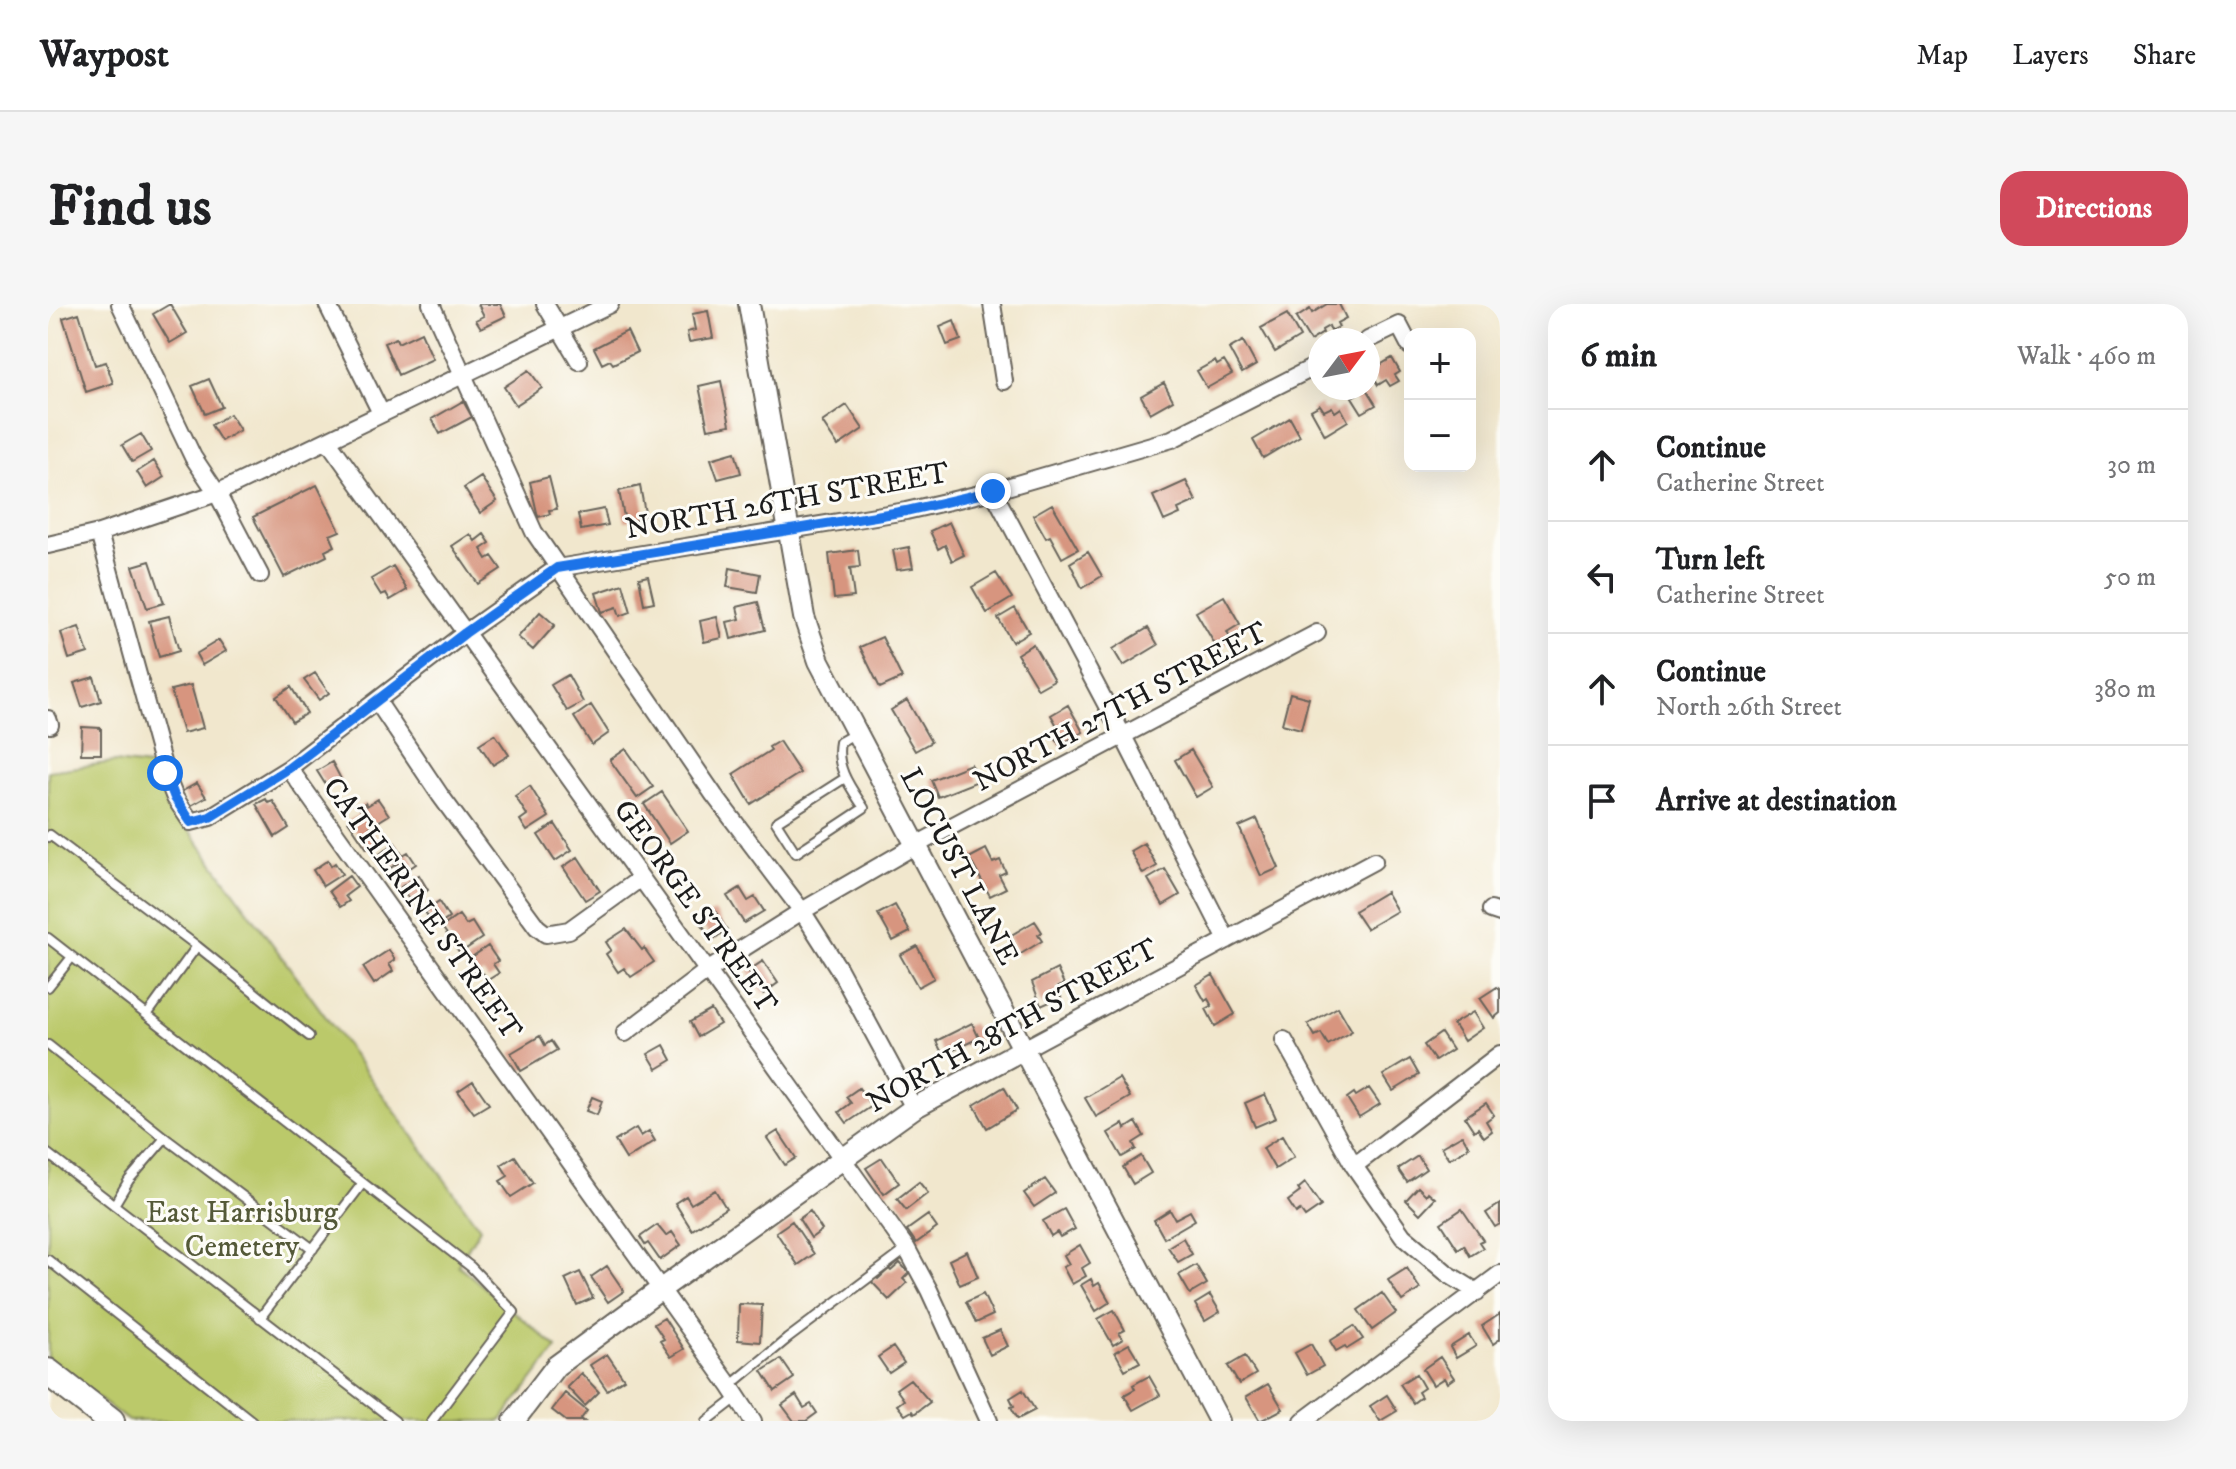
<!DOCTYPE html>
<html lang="en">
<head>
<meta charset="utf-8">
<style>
	body { margin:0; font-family:"IM FELL DW Pica",serif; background:#f6f6f6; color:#202124 }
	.controls { position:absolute; right:24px; top:24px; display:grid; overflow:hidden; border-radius:16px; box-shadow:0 8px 32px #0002 }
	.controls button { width:72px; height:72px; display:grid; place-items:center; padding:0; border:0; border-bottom:2px solid #e0e0e0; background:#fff; color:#202124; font:40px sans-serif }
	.compass { position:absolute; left:1260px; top:24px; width:72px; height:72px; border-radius:50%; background:#fff; box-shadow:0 8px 32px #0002; rotate:58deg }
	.stop { position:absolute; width:24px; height:24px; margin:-18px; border:6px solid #1a73e8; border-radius:50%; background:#fff }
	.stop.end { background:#1a73e8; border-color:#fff; box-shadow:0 2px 8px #0008 }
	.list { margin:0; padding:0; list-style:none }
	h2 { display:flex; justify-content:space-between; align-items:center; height:104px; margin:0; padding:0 32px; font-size:34px }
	h2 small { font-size:26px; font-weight:400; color:#757577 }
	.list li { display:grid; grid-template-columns:52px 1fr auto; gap:24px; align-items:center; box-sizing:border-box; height:112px; padding:0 32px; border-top:2px solid #e0e0e0 }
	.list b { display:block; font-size:30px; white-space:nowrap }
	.list p { margin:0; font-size:26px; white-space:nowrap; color:#757577 }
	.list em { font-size:26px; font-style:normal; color:#757577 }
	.icon { flex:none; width:44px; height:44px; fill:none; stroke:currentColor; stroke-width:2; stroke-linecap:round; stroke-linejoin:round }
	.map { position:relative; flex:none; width:1452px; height:1117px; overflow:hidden; border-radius:24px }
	header { display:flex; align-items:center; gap:48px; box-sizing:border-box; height:112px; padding:0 40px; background:#fff; border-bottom:2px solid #e0e0e0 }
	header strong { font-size:38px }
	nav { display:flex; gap:44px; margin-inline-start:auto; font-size:28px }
	.intro { display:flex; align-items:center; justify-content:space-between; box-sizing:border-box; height:192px; padding:0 48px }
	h1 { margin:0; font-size:56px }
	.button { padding:20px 36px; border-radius:24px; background:#d1495b; color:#fff; font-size:28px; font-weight:700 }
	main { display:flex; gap:48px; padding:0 48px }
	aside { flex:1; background:#fff; border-radius:24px; box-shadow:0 8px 32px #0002 }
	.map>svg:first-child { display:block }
	.green { fill:#bbc96b; stroke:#6c7244; stroke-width:2 }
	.building { fill:#d7957f }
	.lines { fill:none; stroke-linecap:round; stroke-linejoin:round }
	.service-casing { stroke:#67635a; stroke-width:12 }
	.minor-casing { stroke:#67635a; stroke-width:20 }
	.tertiary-casing { stroke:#67635a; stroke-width:24 }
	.primary-casing { stroke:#67635a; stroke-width:30 }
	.service { stroke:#fff; stroke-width:8 }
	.minor { stroke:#fff; stroke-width:16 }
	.tertiary { stroke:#fff; stroke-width:20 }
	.primary { stroke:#fff; stroke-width:26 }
	.route { stroke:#1a73e8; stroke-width:10 }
	.labels { text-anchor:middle; stroke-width:6; stroke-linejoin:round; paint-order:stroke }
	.street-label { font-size:30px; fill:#1c1c1c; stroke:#fdfcf7 }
	.park-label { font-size:30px; fill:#545938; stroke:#fdfcf7 }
</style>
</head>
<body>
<header>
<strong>Waypost</strong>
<nav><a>Map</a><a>Layers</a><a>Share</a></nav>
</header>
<div class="intro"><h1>Find us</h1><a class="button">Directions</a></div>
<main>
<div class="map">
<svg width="1452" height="1117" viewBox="0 0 1452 1117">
	<rect width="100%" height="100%" fill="#fdfcf7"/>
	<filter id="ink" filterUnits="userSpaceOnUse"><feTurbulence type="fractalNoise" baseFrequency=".0125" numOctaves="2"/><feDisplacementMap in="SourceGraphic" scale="16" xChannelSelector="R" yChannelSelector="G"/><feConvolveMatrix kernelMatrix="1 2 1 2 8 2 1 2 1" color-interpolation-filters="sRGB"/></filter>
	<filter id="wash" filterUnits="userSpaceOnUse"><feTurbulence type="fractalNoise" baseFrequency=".006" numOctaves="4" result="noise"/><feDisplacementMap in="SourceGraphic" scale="32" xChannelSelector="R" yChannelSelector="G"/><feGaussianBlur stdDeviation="1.8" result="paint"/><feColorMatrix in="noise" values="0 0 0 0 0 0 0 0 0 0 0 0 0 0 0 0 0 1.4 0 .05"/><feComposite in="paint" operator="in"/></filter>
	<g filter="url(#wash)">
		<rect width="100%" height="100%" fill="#f1e7cd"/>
		<path class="green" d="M66,458l43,5 27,56 296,405 -22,37 99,83 -56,73h-373l-80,-61v-589z"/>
		<g id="blocks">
			<path class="building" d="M122,0l17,29 -17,10 -17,-29z
				M430,0h22l6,12 -25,12 -5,-8 8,-4z
				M1279,0h12l7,14 -9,5 2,4 -8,4 -2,-5 -7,4 1,3 -13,8 -14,-23 14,-9 2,4z
				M660,7l5,27 -24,4 -2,-10 8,-2 -3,-16z
				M31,9l16,52 11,-3 7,21 -27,9 -23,-74z
				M1239,10l13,23 -25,15 -14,-24z
				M906,17l7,19 -14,5 -7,-18z
				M579,27l10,21 -24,12 -3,-4 -8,4 -8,-16z
				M373,28l12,27 -35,16 -14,-32 12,-5 2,5z
				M1195,37l13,24 -14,8 -13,-24z
				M1344,54l8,14 -5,3 4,6 -9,5 -4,-6 -8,5 -8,-14z
				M1167,57l2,4 7,-4 8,13 -25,14 -10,-17z
				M481,66l13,18 -26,17 -12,-18z
				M161,75l13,28 -17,7 -13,-28z
				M673,77l9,44 -22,4 -9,-43z
				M1116,79l9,17 -23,13 -9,-17z
				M1318,85l10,16 -14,8 -10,-16z
				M415,97l9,16 -32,17 -8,-15z
				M799,101l16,24 -25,17 -16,-24z
				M1272,101l4,6 8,-4 3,5 6,-4 7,13 -23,14 -14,-25z
				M182,110l10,16 -19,11 -10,-16z
				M1242,114l10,18 -37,22 -10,-18z
				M93,130l10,17 -19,11 -10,-17z
				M687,148l6,21 -23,6 -7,-20z
				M106,157l10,16 -17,11 -10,-16z
				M433,173l16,24 -17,12 -16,-25z
				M501,173l8,32 -8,1 1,4 -12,3 -8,-35z
				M1138,177l10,20 -18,8 2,5 -16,7 -11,-25z
				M269,181l23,46 -10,4 5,11 -10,5 2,5 -43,21 -31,-60z
				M592,182l6,32 -21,4 -6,-31z
				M1004,200l26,45 -16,9 -12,-22 -4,2 -13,-23z
				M556,205l4,16 -27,5 -3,-16z
				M901,218l15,33 -12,6 -7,-16 -7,4 -8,-18z
				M422,230l5,7 9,-7 6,9 -9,6 6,10 5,-3 9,13 -23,15 -26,-38z
				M861,243l4,21 -16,2 -4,-20z
				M810,246l2,17 -10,1 4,29 -20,2 -5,-45z
				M1040,248l14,24 -20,12 -12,-25z
				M102,257l14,42 -17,5 -14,-42z
				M345,262l14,24 -17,10 -4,-7 -5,2 -10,-16z
				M682,264l30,6 -3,18 -30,-5z
				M948,269l16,25 -25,15 -15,-26z
				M600,272l6,26 -10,2 -5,-26z
				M575,280l8,28 -11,4 -3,-9 -15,5 -6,-19z
				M1176,292l16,28 -13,8 4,8 -14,8 -21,-36z
				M710,298l7,28 -34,9 -4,-17 13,-3 -3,-12z
				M967,304l14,24 -17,10 -14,-24z
				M492,308l15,13 -22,25 -15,-13z
				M121,312l10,35 -20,6 -10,-36z
				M669,313l5,21 -18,4 -4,-21z
				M31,323l9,26 -19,6 -8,-26z
				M1100,324l10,17 -35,21 -10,-17z
				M834,333l20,41 -22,10 -20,-41z
				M171,336l7,11 -24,14 -6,-11z
				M985,340l21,36 -16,9 -21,-35z
				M267,369l14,20 -10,7 -15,-20z
				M520,371l15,27 -16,9 -16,-26z
				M46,373l7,24 -19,6 -8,-24z
				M143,381l12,43 -20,5 -12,-43z
				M243,383l16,26 -15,9 -16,-25z
				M1242,389l19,5 -8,31 -19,-5z
				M859,396l24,42 -16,9 -24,-41z
				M543,401l18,28 -17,12 -18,-28z
				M1020,401l15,27 -23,13 -6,-10 6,-4 -9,-16z
				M34,423l19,1v26h-20z
				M447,430l14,21 -16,10 -14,-21z
				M731,437l21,32 -49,31 -18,-30 38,-24 -2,-3z
				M578,445l27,38 -16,11 -27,-38z
				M1143,446l22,37 -17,10 -21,-37z
				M284,458l9,17 -14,8 -10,-16z
				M923,460l7,17 -40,16 -7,-17z
				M149,479l9,14 -16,9 -9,-14z
				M482,482l19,31 -22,14 -7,-11 7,-5 -12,-19z
				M614,488l26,39 -18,12 -26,-39z
				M218,495l2,4 5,-2 16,27 -14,9 -19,-33z
				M330,495l11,16 -19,12 9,15 -12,7 -19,-28 14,-9 -3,-5 6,-4 2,3z
				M1209,515l22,49 -18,8 -22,-49z
				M507,520l17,26 -17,11 -17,-26z
				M347,539l8,12 5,-3 8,12 -12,8 -6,-9 -12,8 -9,-15z
				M1096,539l13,23 -14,8 -13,-23z
				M938,545l7,14 7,-3 6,12 -7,3 7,13 -16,8 -21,-38z
				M530,553l22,34 -15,9 -22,-33z
				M280,556l3,6 4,-3 7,11 -19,12 -10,-16z
				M1117,565l15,26 -17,10 -15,-26z
				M371,571l9,15 -17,12 -10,-15z
				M301,572l8,11 -12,9 4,5 -9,6 -11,-16z
				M692,584l8,13 7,-4 9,14 -20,12 -17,-27z
				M1338,588l11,19 -31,18 -12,-18z
				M391,598l10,16 -13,9 -11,-15z
				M847,601l15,27 -17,9 -15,-27z
				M667,607l12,19 -15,10 -12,-19z
				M411,611l7,10 6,-3 10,16 -22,15 -18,-26z
				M987,617l7,11 -4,3 4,6 -23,14 -11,-18z
				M578,625l16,21 2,-2 10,14 -23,15 -7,-9 -6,4 -12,-18 5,-4 -5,-8z
				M440,642l10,15 -5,3 6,9 -11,7 -5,-7 -6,4 -11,-16z
				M869,642l17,32 -16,9 -18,-32z
				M341,646l6,10 -6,4 4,7 -19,13 -11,-17z
				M715,657l15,22 -15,11 -15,-23z
				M1009,665l7,15 -7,4 4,9 -20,9 -9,-24z
				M1165,671l22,39 -20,12 -9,-17 6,-3 -4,-7 -3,2 -9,-16z
				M1449,683l3,3v23l-6,5 -14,-20z
				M1290,703l14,24 -24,14 -7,-12 -6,3 -7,-12z
				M663,706l9,14 -22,13 -8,-15z
				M1425,708l10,16 -19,13 -11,-17z
				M924,719l7,15 -36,17 -7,-14z
				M1393,729l11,17 -17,11 -11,-16z
				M492,732l5,9 6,-4 6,9 -36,21 -10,-18z
				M616,741l8,15 -15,9 -9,-15z
				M1362,755l9,16 -26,16 -10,-16z
				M1071,774l11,19 -34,20 -11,-19z
				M425,777l16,23 -15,9 -16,-22z
				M956,783l13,23 -30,18 -13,-23z
				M811,784l13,18 -25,17 -8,-11 12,-9 -5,-6z
				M1321,784l11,16 -21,13 -12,-19 7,-5 2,3z
				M1217,790l11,24 -21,9 -10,-24z
				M544,793l10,4 -5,14 -11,-4z
				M1438,799l8,12 -8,6 6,10 -8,6 -6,-9 -4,3 -9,-14z
				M1088,818l8,14 -11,7 3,6 -14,8 -14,-24 15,-9 2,5z
				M588,824l5,8 8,-5 6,10 -29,18 -11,-18z
				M730,827l18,27 -11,7 -18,-27z
				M1414,831l7,12 -20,12 -8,-12z
				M1234,832l12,21 -19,12 -12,-21z
				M467,852l18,27 -22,14 -11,-16 8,-5 -7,-11z
				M1093,852l10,17 -18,11 -10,-17z
				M1370,852l8,13 -19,13 -9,-13z
				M834,854l17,25 -15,11 -18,-26z
				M997,875l10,14 -21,14 -10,-14z
				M871,878l9,11 -22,17 -9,-11z
				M1257,879l16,23 -16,11 -5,-7 -4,3 -8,-12 12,-9 -2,-3z
				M1370,883l8,8 2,-3 7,6 -15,16 -14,-14z
				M667,886l11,18 -34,22 -17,-27 11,-7 5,8z
				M1452,900v20l-5,3 -9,-14z
				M1016,905l11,20 -15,8 -3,-5 -6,4 -8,-15z
				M1414,905l21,31 -4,2 4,6 -13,8 -6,-11 -6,4 -17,-26z
				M1122,906l5,9 15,-8 5,9 -31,18 -10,-18z
				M762,907l12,19 -11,8 -12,-19z
				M880,911l9,13 -21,15 -9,-13z
				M744,917l22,33 -16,11 -22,-33z
				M609,921l9,11 6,-4 9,13 -21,15 -12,-17 -3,2 -5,-8z
				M1135,934l9,16 -14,8 -10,-15z
				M1032,941l10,18 -8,5 4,8 -14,8 -9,-17 6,-3 -5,-9z
				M919,947l11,26 -18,8 -11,-25z
				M852,959l9,10 -6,6 4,4 -18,17 -18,-19 4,-4 3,2 11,-10 2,2z
				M1148,961l11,19 -17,10 -11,-19z
				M559,962l17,25 -16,11 -17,-25z
				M1359,964l13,21 -18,12 -14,-21z
				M532,968l13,26 -16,7 -12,-26z
				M1043,975l3,7 5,-3 11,19 -14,9 -15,-26z
				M1334,989l14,20 -24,17 -14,-20z
				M935,990l10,21 -17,8 -10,-21z
				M1162,991l10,17 -15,9 -10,-17z
				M691,1000l23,1 -2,37 -22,-2z
				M1066,1006l11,20 -6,3 4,6 -10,6 -15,-26z
				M1452,1010v25l-7,5 -11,-18z
				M616,1014l20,31 -13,8 -11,-16 4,-2 -10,-15z
				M1306,1022l9,13 -16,10 -2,-3 -9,5 -6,-10z
				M952,1026l8,16 -18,9 -8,-17z
				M1421,1031l7,11 -20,12 -6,-11z
				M1081,1040l11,18 -15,8 -10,-18z
				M1263,1040l12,22 -16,9 -12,-22z
				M845,1043l11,16 -15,10 -11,-16z
				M559,1050l17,25 -17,11 -17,-25z
				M1197,1052l11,18 -17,10 -11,-18z
				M1392,1053l14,21 -7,5 -3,-5 -11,7 -10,-16z
				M733,1055l13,19 -19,13 -13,-20z
				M533,1069l18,19 -14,14 -18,-19z
				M1368,1070l8,14 -6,4 3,5 -8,6 -13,-19z
				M1101,1072l11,19 -27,15 -9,-15 11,-6 -2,-4z
				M862,1075l20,23 -16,12 -2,-3 -7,4 -8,-10 7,-5 -8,-11z
				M1220,1080l15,25 -23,12 -14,-24z
				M975,1086l12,20 -17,9 -7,-12 3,-1 -4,-8z
				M517,1089l22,18 -6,8 3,2h-18l-14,-11z
				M748,1091l8,13 7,-4 6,9 -11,8h-12l-12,-16z
				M1339,1091l10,16 -17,10 -10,-15z"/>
		</g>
	</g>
	<g filter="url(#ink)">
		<use href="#blocks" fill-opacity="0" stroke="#67635a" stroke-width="2"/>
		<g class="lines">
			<defs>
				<path id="service" d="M797,474l-69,44 20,31 68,-45c-13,-20 -29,-40 -24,-66l16,-9
					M0,533l2,-2 147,111 112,90
					M0,634l423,329 43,45 -82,109
					M0,683l24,-30
					M99,711l50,-69
					M0,741l117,93 148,111
					M0,850l347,267
					M66,901l15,-25 36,-42
					M0,956l204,161
					M212,1014l102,-134
					M682,1082l57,-47 120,-90
					M659,1117l31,-24"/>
				<path id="minor" d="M72,0l73,153 24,36 43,82
					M279,0l54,109
					M383,0l103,228 180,263 88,116 37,58 75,139
					M497,0l34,57
					M944,0l12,77
					M1320,36l31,-15 11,21
					M280,137l579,808 22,41 60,131
					M945,187l130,245 104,204
					M51,229l66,240 10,25 16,24 19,-5 79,-49 176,-135 92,-65 349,-57 87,-20 179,-52 148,-75
					M0,241l51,-12 118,-40 393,-189
					M329,397l63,94 97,132 9,7 23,-4 72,-52
					M0,415l2,6
					M241,464l441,618 23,35
					M1443,606l9,3
					M577,729l82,-62 95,-60 114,-66 401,-212
					M1236,736l70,126 49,70 45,38 29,18
					M974,746l352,-189
					M1306,862l146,-112
					M1255,1117l197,-147"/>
				<path id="tertiary" d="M701,0l55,313 15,44 400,760
					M466,1117l42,-55 105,-77 253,-181 108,-58"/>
				<path id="primary" d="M0,1068l63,49"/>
			</defs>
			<use href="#service" class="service-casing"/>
			<use href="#minor" class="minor-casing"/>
			<use href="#tertiary" class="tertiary-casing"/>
			<use href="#primary" class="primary-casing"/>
			<use href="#service" class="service"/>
			<use href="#minor" class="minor"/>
			<use href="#tertiary" class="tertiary"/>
			<use href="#primary" class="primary"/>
		</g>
	</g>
	<g class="lines" filter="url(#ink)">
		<path class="route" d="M117,469l10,25 16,24 19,-5 79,-49 176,-135 92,-65 349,-57 87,-20"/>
	</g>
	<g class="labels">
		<g class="street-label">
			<text transform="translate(739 196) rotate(-10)" y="10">NORTH 26TH STREET</text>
			<text transform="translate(1072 402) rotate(-28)" y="10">NORTH 27TH STREET</text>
			<text transform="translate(912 562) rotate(62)" y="10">LOCUST LANE</text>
			<text transform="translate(648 602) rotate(54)" y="10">GEORGE STREET</text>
			<text transform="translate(375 604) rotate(54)" y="10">CATHERINE STREET</text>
			<text transform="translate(964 721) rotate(-29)" y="10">NORTH 28TH STREET</text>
		</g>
		<g class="park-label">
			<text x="194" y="918">East Harrisburg<tspan x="194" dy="34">Cemetery</tspan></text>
		</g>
	</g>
</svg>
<div class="controls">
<button>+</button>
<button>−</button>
</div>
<svg class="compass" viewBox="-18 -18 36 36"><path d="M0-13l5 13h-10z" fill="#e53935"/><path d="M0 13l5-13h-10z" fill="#757577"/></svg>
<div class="stop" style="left:117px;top:469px"></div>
<div class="stop end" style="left:945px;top:187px"></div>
</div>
<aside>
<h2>6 min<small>Walk · 460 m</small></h2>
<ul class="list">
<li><svg class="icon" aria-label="ahead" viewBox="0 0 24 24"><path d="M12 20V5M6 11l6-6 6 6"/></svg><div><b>Continue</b><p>Catherine Street</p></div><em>30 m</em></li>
<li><svg class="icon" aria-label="left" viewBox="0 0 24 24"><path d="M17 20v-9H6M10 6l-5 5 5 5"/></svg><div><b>Turn left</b><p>Catherine Street</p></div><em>50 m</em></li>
<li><svg class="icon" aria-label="ahead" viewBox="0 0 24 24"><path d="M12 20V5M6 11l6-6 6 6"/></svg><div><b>Continue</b><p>North 26th Street</p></div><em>380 m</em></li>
<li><svg class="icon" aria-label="arrive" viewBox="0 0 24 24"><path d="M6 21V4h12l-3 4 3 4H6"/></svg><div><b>Arrive at destination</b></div></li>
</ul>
</aside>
</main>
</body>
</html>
